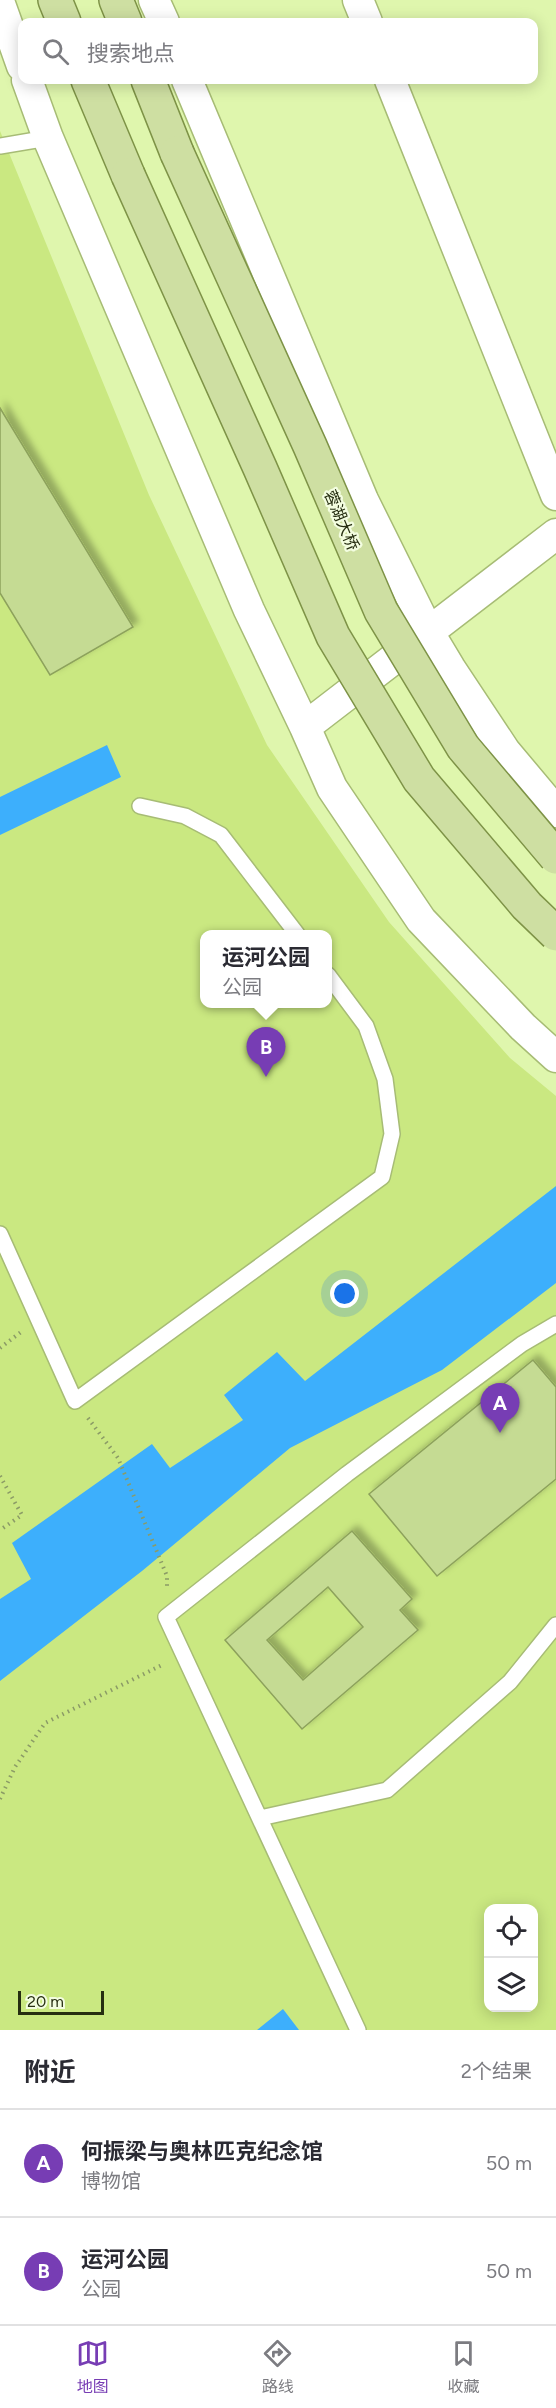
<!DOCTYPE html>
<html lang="zh">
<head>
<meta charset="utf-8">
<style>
	body { margin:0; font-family:Figtree,"Noto Sans SC",sans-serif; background:#f2f2f3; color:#2b2b33 }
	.controls { position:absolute; right:18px; bottom:18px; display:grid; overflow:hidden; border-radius:12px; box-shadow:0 3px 15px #0003 }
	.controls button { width:54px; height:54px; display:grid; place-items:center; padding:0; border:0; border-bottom:2px solid #e1e1e2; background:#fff; color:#2b2b33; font:30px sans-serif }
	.scale { position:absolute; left:18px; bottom:15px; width:86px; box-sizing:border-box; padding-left:6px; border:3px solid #262e11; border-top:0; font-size:16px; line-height:21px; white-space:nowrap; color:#262e11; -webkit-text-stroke:4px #f3fde0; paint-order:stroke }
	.you { position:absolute; left:345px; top:1294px; width:21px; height:21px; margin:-15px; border:4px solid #fff; border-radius:50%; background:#1a73e8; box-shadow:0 0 0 9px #1a73e833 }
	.badge { display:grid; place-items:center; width:39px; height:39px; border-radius:50%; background:#773db4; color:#fff; font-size:20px; font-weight:700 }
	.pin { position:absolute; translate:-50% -50px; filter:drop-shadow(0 2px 3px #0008) }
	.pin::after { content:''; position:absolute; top:32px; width:21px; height:18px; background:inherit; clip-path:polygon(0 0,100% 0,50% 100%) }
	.popup { position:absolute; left:200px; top:930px; width:132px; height:78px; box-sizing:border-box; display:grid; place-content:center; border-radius:12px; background:#fff; filter:drop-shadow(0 2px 4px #0005); font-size:20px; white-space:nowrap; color:#7c7c81 }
	.popup b { font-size:22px; color:#2b2b33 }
	.popup::after { content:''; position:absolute; left:50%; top:100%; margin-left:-12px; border:12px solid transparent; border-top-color:#fff }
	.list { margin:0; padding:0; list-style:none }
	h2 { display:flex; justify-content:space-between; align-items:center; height:78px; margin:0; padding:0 24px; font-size:26px }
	h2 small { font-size:20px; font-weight:400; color:#7c7c81 }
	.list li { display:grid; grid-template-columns:39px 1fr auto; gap:18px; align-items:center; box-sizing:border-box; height:108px; padding:0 24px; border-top:2px solid #e1e1e2 }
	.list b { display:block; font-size:22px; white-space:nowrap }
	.list p { margin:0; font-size:20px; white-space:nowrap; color:#7c7c81 }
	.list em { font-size:20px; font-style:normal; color:#7c7c81 }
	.icon { flex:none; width:33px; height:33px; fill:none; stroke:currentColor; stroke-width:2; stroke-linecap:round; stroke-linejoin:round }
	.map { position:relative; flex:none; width:556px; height:2030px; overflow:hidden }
	.search { position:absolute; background:#fff; box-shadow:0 3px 15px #0003; left:18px; right:18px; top:18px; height:66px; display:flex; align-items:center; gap:15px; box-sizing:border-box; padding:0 21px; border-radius:12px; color:#7c7c81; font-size:22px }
	.sheet { height:294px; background:#fff }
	nav { display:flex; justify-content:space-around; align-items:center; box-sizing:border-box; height:84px; border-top:2px solid #e1e1e2; background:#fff; font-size:16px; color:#7c7c81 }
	nav a { display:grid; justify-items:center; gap:3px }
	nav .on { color:#773db4 }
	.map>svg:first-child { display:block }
	.green { fill:#cae881; fill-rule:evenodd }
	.water { fill:#3daffc }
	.building { fill:#c5db93; stroke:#8da25c; stroke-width:1.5; fill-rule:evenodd; filter:url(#shadow) }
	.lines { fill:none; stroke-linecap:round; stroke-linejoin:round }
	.lane-casing { stroke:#a7bc75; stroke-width:18 }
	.street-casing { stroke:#a7bc75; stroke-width:33 }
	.primary-casing { stroke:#7e9347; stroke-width:36 }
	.path { stroke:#8b9b66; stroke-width:4; stroke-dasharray:1.5 4.5; stroke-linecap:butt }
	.lane { stroke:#fff; stroke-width:15 }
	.street { stroke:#fff; stroke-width:30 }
	.primary { stroke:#cedfa2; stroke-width:33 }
	.primary-bridge-casing { stroke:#7e9347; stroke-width:36; stroke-linecap:butt }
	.primary-bridge { stroke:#cedfa2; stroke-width:33 }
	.labels { text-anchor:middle; stroke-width:4.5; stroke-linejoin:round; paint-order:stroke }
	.street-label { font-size:16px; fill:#262e11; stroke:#f3fde0 }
</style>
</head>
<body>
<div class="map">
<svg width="556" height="2030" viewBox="0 0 556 2030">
	<defs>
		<filter id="shadow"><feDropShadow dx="5.5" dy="-5.5" stdDeviation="3" flood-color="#0004"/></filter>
	</defs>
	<rect width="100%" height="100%" fill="#dff6ad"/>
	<path class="green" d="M0,131l149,364 118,250 122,177 121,136 46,38v934h-556zM204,934h124v70h-124zM488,1908h46v100h-46z"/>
	<path class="water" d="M107,745l14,32 -121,58v-38z
		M556,1186v97l-114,87 -152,78 -148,123 -142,110v-82l31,-20 -19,-36 140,-99 18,24 73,-48 -19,-25 53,-43 28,29z
		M283,2009l16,21h-42z"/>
	<path class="building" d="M0,408l133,219 -83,48 -50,-82z
		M533,1360l23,27v92l-119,97 -68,-82z
		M352,1531l60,68 -12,11 18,20 -116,99 -77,-89zM328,1587l35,40 -60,53 -36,-40z"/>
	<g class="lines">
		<defs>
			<path id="lane" d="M0,146l48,-8
				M140,806l45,10 36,19 76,99
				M0,1234l75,167 307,-224 10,-43 -7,-55 -19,-53 -38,-51
				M260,1818l127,-28 123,-108 46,-57
				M358,2030l-192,-413 181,-143 175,-130 34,-20"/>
			<path id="street" d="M154,0l10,22
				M358,0l9,22
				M0,4l22,62
				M27,80l21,58 201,472 56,117 27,61 89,132 102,107 33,30
				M187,80l176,420 66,133 21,35 55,83 51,61
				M390,80l166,415
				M305,727l251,-193"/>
			<path id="primary" d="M55,0l9,22
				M116,0l9,22
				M88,80l40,95
				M148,80l29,73"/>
		</defs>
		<use href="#lane" class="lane-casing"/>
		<use href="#street" class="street-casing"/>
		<use href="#primary" class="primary-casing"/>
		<path class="path" d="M0,1348l21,-16
			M88,1418l30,40 49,118v13
			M0,1476l22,39 -22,15
			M0,1799l15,-32 30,-44 119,-59"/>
		<use href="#lane" class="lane"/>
		<use href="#street" class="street"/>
		<use href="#primary" class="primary"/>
		<defs>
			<path id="primary-bridge" d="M177,153l133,293 71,165 82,136 93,110
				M128,175l132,293 73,168 86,143 108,127 29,28"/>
		</defs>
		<use href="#primary-bridge" class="primary-bridge-casing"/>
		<use href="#primary-bridge" class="primary-bridge"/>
	</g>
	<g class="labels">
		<g class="street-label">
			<text transform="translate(342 520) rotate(67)" y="6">蓉湖大桥</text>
		</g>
	</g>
</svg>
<div class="controls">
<button><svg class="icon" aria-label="locate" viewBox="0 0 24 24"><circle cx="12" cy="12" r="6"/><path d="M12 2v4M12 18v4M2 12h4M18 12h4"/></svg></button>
<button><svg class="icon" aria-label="layers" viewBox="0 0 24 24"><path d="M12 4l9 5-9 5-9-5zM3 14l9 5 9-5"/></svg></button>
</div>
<div class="scale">20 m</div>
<div class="you"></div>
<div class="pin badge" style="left:500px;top:1433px">A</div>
<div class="pin badge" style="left:266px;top:1077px">B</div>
<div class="popup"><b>运河公园</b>公园</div>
<div class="search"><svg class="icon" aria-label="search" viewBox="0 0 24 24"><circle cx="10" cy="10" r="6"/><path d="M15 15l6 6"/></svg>搜索地点</div>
</div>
<section class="sheet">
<h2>附近<small>2个结果</small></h2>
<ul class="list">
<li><span class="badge">A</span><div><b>何振梁与奥林匹克纪念馆</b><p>博物馆</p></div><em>50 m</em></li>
<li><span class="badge">B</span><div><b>运河公园</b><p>公园</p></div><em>50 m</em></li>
</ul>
</section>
<nav>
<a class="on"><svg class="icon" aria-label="map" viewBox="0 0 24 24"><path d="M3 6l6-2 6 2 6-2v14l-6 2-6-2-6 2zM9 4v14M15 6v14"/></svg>地图</a>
<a><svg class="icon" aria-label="directions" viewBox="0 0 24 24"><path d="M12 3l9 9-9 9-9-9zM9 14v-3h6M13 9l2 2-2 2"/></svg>路线</a>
<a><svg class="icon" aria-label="saved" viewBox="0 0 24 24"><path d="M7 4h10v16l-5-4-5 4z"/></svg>收藏</a>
</nav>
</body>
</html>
